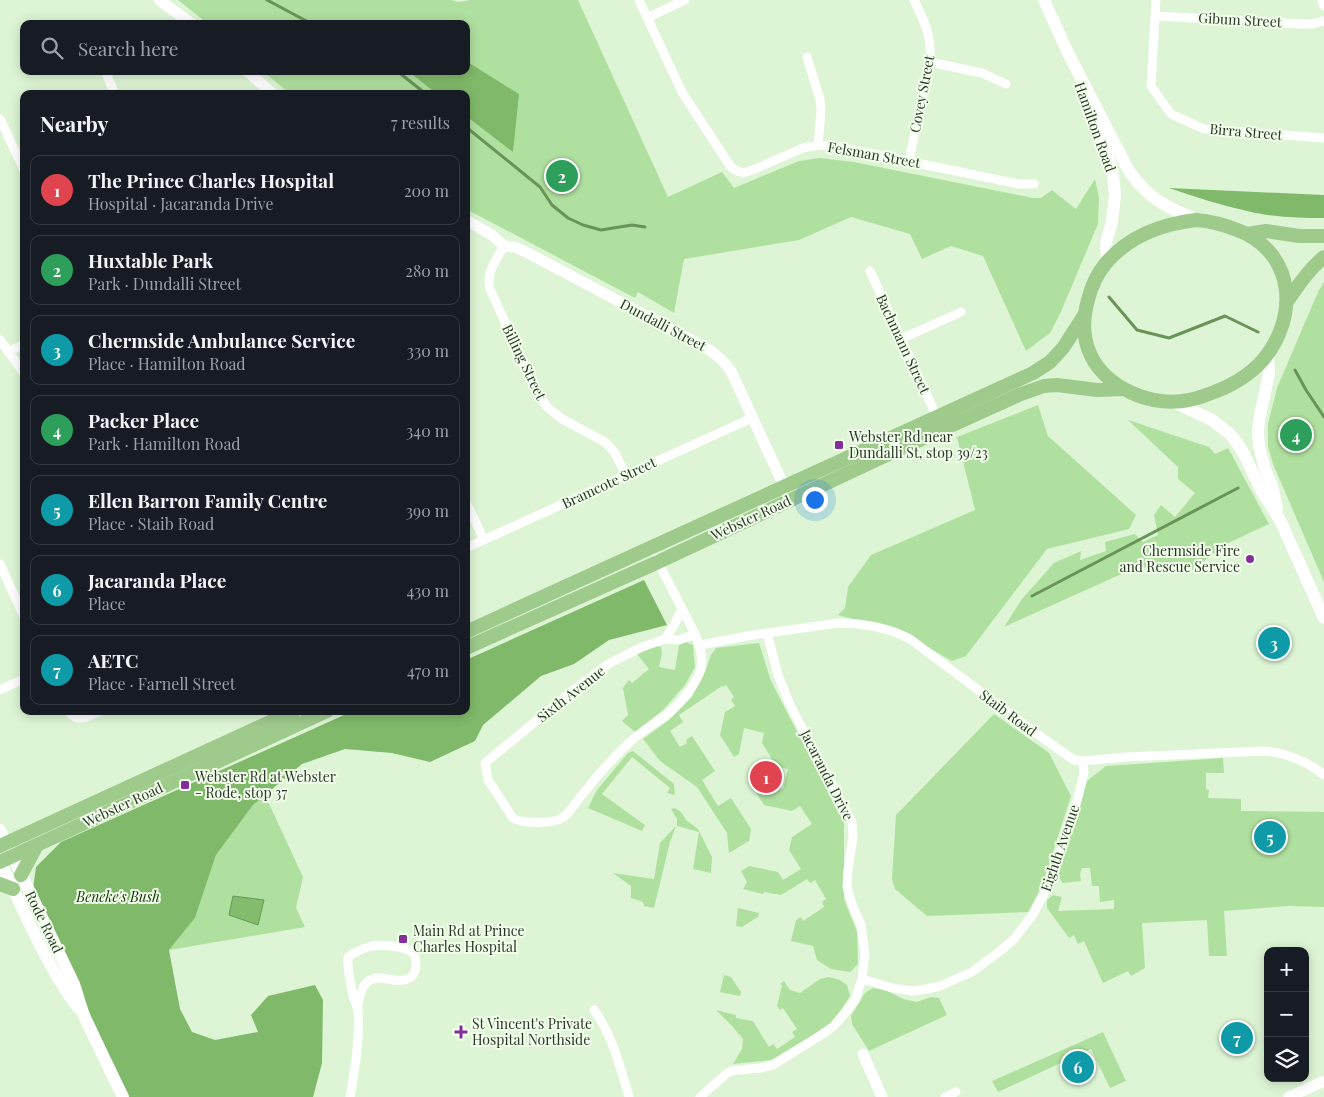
<!DOCTYPE html>
<html lang="en">
<head>
<meta charset="utf-8">
<style>
	body { margin:0; font-family:"Playfair Display",serif; background:#20242c; color:#f1f3f6 }
	.controls { position:absolute; right:15px; bottom:15px; display:grid; overflow:hidden; border-radius:10px; box-shadow:0 2px 12px #0003 }
	.controls button { width:45px; height:45px; display:grid; place-items:center; padding:0; border:0; border-bottom:1px solid #363941; background:#171b24; color:#f1f3f6; font:25px sans-serif }
	.you { position:absolute; left:814px; top:499px; width:18px; height:18px; margin:-12px; border:4px solid #fff; border-radius:50%; background:#1a73e8; box-shadow:0 0 0 8px #1a73e833 }
	.badge { display:grid; place-items:center; width:32px; height:32px; border-radius:50%; background:#ea580c; color:#fff; font-size:16px; font-weight:700 }
	.pin { position:absolute; translate:-50% -50%; border:2px solid #fff; box-shadow:0 1px 5px #0006 }
	.list { margin:0; padding:0; list-style:none }
	h2 { display:flex; justify-content:space-between; align-items:center; height:65px; margin:0; padding:0 20px; font-size:21px }
	h2 small { font-size:16px; font-weight:400; color:#9ea1a6 }
	.list li { display:grid; grid-template-columns:32px 1fr auto; gap:15px; align-items:center; box-sizing:border-box; height:70px; margin:0 10px 10px; padding:0 10px; border:1px solid #363941; border-radius:10px }
	.list b { display:block; font-size:19px; white-space:nowrap }
	.list p { margin:0; font-size:16px; white-space:nowrap; color:#9ea1a6 }
	.list em { font-size:16px; font-style:normal; color:#9ea1a6 }
	.icon { flex:none; width:28px; height:28px; fill:none; stroke:currentColor; stroke-width:2; stroke-linecap:round; stroke-linejoin:round }
	.map { position:relative; flex:none; width:1324px; height:1097px; overflow:hidden }
	.search { position:absolute; background:#171b24; box-shadow:0 2px 12px #0003; left:20px; top:20px; width:450px; height:55px; display:flex; align-items:center; gap:12px; box-sizing:border-box; padding:0 18px; border-radius:10px; color:#9ea1a6; font-size:19px }
	.panel { position:absolute; background:#171b24; box-shadow:0 2px 12px #0003; left:20px; top:90px; width:450px; height:625px; border-radius:10px }
	.map>svg:first-child { display:block }
	.green { fill:#b0e09f }
	.forest { fill:#80b96a }
	.water { fill:#83bc6d; stroke:#699459 }
	.lines { fill:none; stroke-linecap:round; stroke-linejoin:round }
	.stream { stroke:#699459; stroke-width:3 }
	.minor { stroke:#fff; stroke-width:9 }
	.tertiary { stroke:#fff; stroke-width:11 }
	.secondary { stroke:#fff; stroke-width:12 }
	.primary { stroke:#9eca8c; stroke-width:14 }
	.poi-dot { fill:#832e9c; stroke:#f1ffeb; stroke-width:2 }
	.labels { text-anchor:middle; stroke-width:4; stroke-linejoin:round; paint-order:stroke }
	.street-label { font-size:14px; fill:#2c3529; stroke:#f1ffeb }
	.poi-label { font-size:14px; fill:#2c3529; stroke:#f1ffeb; text-anchor:start }
	.park-label { font-size:14px; font-style:italic; fill:#103500; stroke:#f1ffeb }
</style>
</head>
<body>
<div class="map">
<svg width="1324" height="1097" viewBox="0 0 1324 1097">
	<rect width="100%" height="100%" fill="#ddf5d5"/>
	<path class="green" d="M178,0h274l6,2 13,-2h107l90,197 54,-25 12,16 65,-27 21,-3 34,4 179,36h8l11,-8 24,19 19,-30 4,19 -1,26 -38,90 -10,19 -24,18 -43,-95 -32,-10 -29,13 -12,-25 -59,-17 -52,23 -115,19 -10,54 -36,-21 -3,6 -169,-89v-115h-176l-27,-23h203v-47h-258z
		M1324,282v300l-51,-118 -5,-18v-22l9,-36 26,-61 15,-35z
		M1038,405l10,31 88,79 -7,14 -82,20 -81,107 -14,5 -52,-30 -62,-16 7,-7 3,-21 23,-32 104,-45 -18,-73z
		M1128,420l81,27 6,7 13,-6 41,76 -43,20 -33,26 -56,-3 -133,60 18,-28 32,-36 27,-12 -1,9 26,-9 -1,-9 30,-8 8,8 15,-7 -4,-20 7,-10 14,12 20,-24 -17,-14v-12z
		M684,641l9,4 2,22 -10,18 -22,25 -28,22 -13,-11 6,-6 -5,-27 6,-8 3,3 17,-14 -12,-15 16,-9 8,2 1,6 -3,14 16,3 4,-25z
		M759,643l12,38 73,142v76l13,33 1,32 -8,8 -19,-3 -14,-9 -4,-14 -22,-5 5,-21 5,-3 2,4 21,-14 -2,-5 4,-3 -11,-19 -5,3 -3,-4 -26,16 -17,-3 -1,2 -20,-5 4,-7 -6,-11 8,-5 29,6 5,8 18,-11 -12,-19 3,-13 20,-13 -12,-18 -8,5 -28,-6 -11,-18 5,-3 25,5 5,-20 -11,-2 -15,-24 2,-10 -20,-5 -5,26 -5,3 -14,-22 5,-23 10,-6 -4,-6 3,-3 -8,-12 -3,2 -1,-1 -43,29 4,7 -13,9 10,16 7,-4 -1,-3 6,-4 23,35 -13,9 16,26 13,-8 20,31 -2,12 -20,12 -2,-20 -30,-46 -37,-26 -17,-22 26,-19 23,-23 13,-25 6,-17 5,-7z
		M994,714l55,39 22,43 -29,90 -14,26 -101,4 -32,-27 -3,-10 4,-64z
		M633,751l41,33 1,11 -8,-2 3,-5 -38,-31 -30,37 43,31 -3,6 -54,-23 9,-18 31,-37z
		M1223,758l1,15h-18v16l3,1 -1,8 33,1v12l83,1v95l-37,-1 -63,5 3,45h-18l-2,-36 -65,3 3,45 -14,8 -3,-5 -25,12 -19,-42 -6,3 -4,-9 -5,3 -22,-30v-8l6,-5 9,2 -4,14 56,-2v-9l-14,2 -1,-16h-7l-2,-18h-8l-2,6 1,7 -18,2 -5,-6 29,-96 19,-15z
		M265,795l38,82 -7,31 9,19 -136,23 26,-32 21,-63 36,-49z
		M675,808l6,4 6,9 11,8 14,28 -1,16 -18,-4 6,-37 -22,-6v-7l-6,-10z
		M676,826l-6,16 -16,66 -10,-2 -1,-4 -12,-4v-12l-18,-13 41,6 6,-36z
		M738,908l21,5 -1,4 -16,10 -6,-1z
		M724,975l7,2 10,15 -1,4 -20,-4z
		M829,977l11,3 7,5 3,11 -10,15 -12,15 -57,34 -38,4 9,-15 1,-10 -11,-13 -16,-16 20,5v3l17,3 16,26 4,-3 4,5 18,-12 -3,-5 5,-3 -14,-21 -3,2 -3,-4 5,-21 -2,-1 4,-3 6,9 10,3 20,-14z
		M873,988l13,2 17,9 14,3 14,-5 8,1 8,17 -78,36 -17,-27 -1,-8 14,-23z
		M1103,1032l23,49 -16,7 -19,-39 -93,43 -6,-11z"/>
	<path class="forest" d="M466,61l53,33 -6,58 -47,-36v-22h-29l-29,-23h58z
		M1169,188l155,7v23c-24,0 -54,-1 -77,-7 -26,-6 -52,-14 -78,-23z
		M644,580l23,45 -58,15 -35,24 -33,12 -58,49 -8,16 -45,21 -38,-9 -47,-4 -43,15 -49,41 -37,50 -21,63 -26,32 11,59 12,23 23,8 43,-8 -7,-17 17,-19 47,-11 8,15 -1,63 -9,34h-185l-95,-208 3,-22 25,-25 292,-131h113v-51z"/>
	<path class="water" d="M233,896l31,4 -6,25 -29,-10z"/>
	<g class="lines">
		<path class="stream" d="M267,0l45,24
			M397,71l29,23
			M466,127l74,60 12,18 16,13 15,7 18,5 31,-5 13,2
			M1109,297l28,33 32,8 56,-22 33,16
			M1295,370l11,20 18,27
			M1032,596l206,-108"/>
		<path class="minor" d="M639,0l43,92 48,74 5,4 8,3 12,-4 48,-21 15,-3 21,2 180,37h15
			M1156,0l-5,86 20,28 33,15 120,9
			M1322,0l2,6
			M1155,16l145,8h11l13,-3
			M647,18l38,-18
			M807,57l13,43 1,11 -3,34
			M930,62l52,11 24,11
			M105,71l10,23
			M0,119l24,51
			M909,161l21,-99c2,-25 -5,-40 -16,-62
			M504,246c-8,14 -18,26 -14,43l47,104 11,15 14,11 43,23 10,11 11,22
			M870,271l67,146
			M901,339l60,-27
			M0,340l24,33
			M8,352l16,-8
			M466,502l18,38
			M466,548l286,-130
			M656,558l39,76c5,12 10,27 4,40 -5,13 -23,34 -34,42 -11,8 -23,15 -34,25 -24,22 -43,46 -63,72 -2,2 -4,4 -6,5 -10,6 -40,6 -49,0l-25,-38 -3,-17 91,-75 34,-25 32,-16 23,-8 14,1 16,-6
			M0,564l24,53
			M665,639l8,-12 9,-18
			M700,645l53,-10 86,-12c23,0 51,5 71,16l134,100 30,21 9,1 43,-4 138,-6c21,2 43,10 60,24
			M0,690l24,-11
			M69,711c9,14 19,5 31,0
			M862,979l30,9 21,3 13,-2 14,-3 32,-14 28,-21 14,-12 20,-26 15,-29 28,-83 7,-28 -1,-12
			M594,1010c19,26 26,57 35,87
			M350,1097c5,-29 10,-57 8,-86 -1,-5 -3,-10 -5,-15 -2,-10 -6,-28 -5,-39 7,-5 16,-9 24,-11 9,-2 35,1 41,7 3,3 3,7 3,11 0,4 -1,8 -3,11 -14,15 -37,-8 -49,11 -4,6 -5,15 -7,22
			M700,1097l26,-23 5,-3 18,-2 12,-1 12,-3 42,-26 19,-13 12,-14 9,-12 7,-21 3,-25 -4,-29 -9,-21 -5,-17 1,-17 5,-33 -1,-15 -62,-117 -12,-30 -11,-42
			M945,1097l11,-5"/>
		<path class="tertiary" d="M159,0l33,24
			M247,71l26,23
			M466,220l26,15 12,11 11,1 13,6 173,92c13,7 22,14 30,26l59,128
			M863,1054l19,43
			M1289,1097l35,-16"/>
		<path class="secondary" d="M1044,0l24,53 61,118c10,14 22,27 38,35 10,6 19,8 29,14
			M1088,106l23,59 2,9 2,21 -3,27 -6,20 1,21
			M1268,353l1,21 -9,41 -2,16 1,15 6,23 7,16 5,24
			M1174,402l38,18 18,14 7,9 7,11 17,36 19,30 44,98
			M0,830l74,154 10,32 39,81
			M0,862c25,49 45,102 78,146"/>
		<path class="primary" d="M1196,220c16,1 29,5 44,11 55,23 59,86 23,129 -14,16 -34,27 -54,34 -15,6 -32,9 -48,7 -10,-1 -20,-4 -29,-8 -39,-18 -56,-51 -44,-93 3,-13 9,-26 18,-37 23,-27 56,-39 90,-43z
			M1247,234l19,-3 33,5h25
			M1286,303c12,-17 22,-33 38,-46
			M466,632l567,-259 17,-11 13,-14 22,-34
			M466,648l192,-86 233,-109 130,-59 23,-8 13,-1 40,5 27,-1
			M0,846l294,-135
			M0,862l327,-151
			M21,875l16,-30
			M0,884l13,5"/>
	</g>
	<g class="poi-dot">
		<rect x="834" y="440" width="10" height="10" rx="2.5"/>
		<circle cx="1250" cy="559" r="5"/>
		<rect x="180" y="780" width="10" height="10" rx="2.5"/>
		<rect x="398" y="934" width="10" height="10" rx="2.5"/>
		<path d="M458.5 1024.5h5v5h5v5h-5v5h-5v-5h-5v-5h5z"/>
	</g>
	<g class="labels">
		<g class="street-label">
			<text transform="translate(1240 20) rotate(3)" y="5">Gibum Street</text>
			<text transform="translate(922 94) rotate(-79)" y="5">Covey Street</text>
			<text transform="translate(1095 127) rotate(70)" y="5">Hamilton Road</text>
			<text transform="translate(1246 132) rotate(5)" y="5">Birra Street</text>
			<text transform="translate(874 155) rotate(10)" y="5">Felsman Street</text>
			<text transform="translate(663 325) rotate(28)" y="5">Dundalli Street</text>
			<text transform="translate(903 344) rotate(65)" y="5">Bachmann Street</text>
			<text transform="translate(524 362) rotate(64)" y="5">Billing Street</text>
			<text transform="translate(609 483) rotate(-25)" y="5">Bramcote Street</text>
			<text transform="translate(751 518) rotate(-25)" y="5">Webster Road</text>
			<text transform="translate(571 694) rotate(-38)" y="5">Sixth Avenue</text>
			<text transform="translate(1008 713) rotate(37)" y="5">Staib Road</text>
			<text transform="translate(827 775) rotate(63)" y="5">Jacaranda Drive</text>
			<text transform="translate(123 805) rotate(-25)" y="5">Webster Road</text>
			<text transform="translate(1060 848) rotate(-71)" y="5">Eighth Avenue</text>
			<text transform="translate(44 922) rotate(64)" y="5">Rode Road</text>
		</g>
		<g class="poi-label">
			<text x="849" y="442">Webster Rd near<tspan x="849" dy="16">Dundalli St, stop 39/23</tspan></text>
			<text x="1240" y="556" text-anchor="end">Chermside Fire<tspan x="1240" dy="16">and Rescue Service</tspan></text>
			<text x="195" y="782">Webster Rd at Webster<tspan x="195" dy="16">- Rode, stop 37</tspan></text>
			<text x="413" y="936">Main Rd at Prince<tspan x="413" dy="16">Charles Hospital</tspan></text>
			<text x="472" y="1029">St Vincent's Private<tspan x="472" dy="16">Hospital Northside</tspan></text>
		</g>
		<g class="park-label">
			<text x="118" y="902">Beneke's Bush</text>
		</g>
	</g>
</svg>
<div class="controls">
<button>+</button>
<button>−</button>
<button><svg class="icon" aria-label="layers" viewBox="0 0 24 24"><path d="M12 4l9 5-9 5-9-5zM3 14l9 5 9-5"/></svg></button>
</div>
<div class="you"></div>
<div class="pin badge" style="left:766px;top:777px;background:#e0444e">1</div>
<div class="pin badge" style="left:562px;top:176px;background:#2e9e5b">2</div>
<div class="pin badge" style="left:1274px;top:643px;background:#0f9aa8">3</div>
<div class="pin badge" style="left:1296px;top:435px;background:#2e9e5b">4</div>
<div class="pin badge" style="left:1270px;top:837px;background:#0f9aa8">5</div>
<div class="pin badge" style="left:1078px;top:1067px;background:#0f9aa8">6</div>
<div class="pin badge" style="left:1237px;top:1038px;background:#0f9aa8">7</div>
<div class="search"><svg class="icon" aria-label="search" viewBox="0 0 24 24"><circle cx="10" cy="10" r="6"/><path d="M15 15l6 6"/></svg>Search here</div>
<section class="panel">
<h2>Nearby<small>7 results</small></h2>
<ul class="list">
<li><span class="badge" style="background:#e0444e">1</span><div><b>The Prince Charles Hospital</b><p>Hospital · Jacaranda Drive</p></div><em>200 m</em></li>
<li><span class="badge" style="background:#2e9e5b">2</span><div><b>Huxtable Park</b><p>Park · Dundalli Street</p></div><em>280 m</em></li>
<li><span class="badge" style="background:#0f9aa8">3</span><div><b>Chermside Ambulance Service</b><p>Place · Hamilton Road</p></div><em>330 m</em></li>
<li><span class="badge" style="background:#2e9e5b">4</span><div><b>Packer Place</b><p>Park · Hamilton Road</p></div><em>340 m</em></li>
<li><span class="badge" style="background:#0f9aa8">5</span><div><b>Ellen Barron Family Centre</b><p>Place · Staib Road</p></div><em>390 m</em></li>
<li><span class="badge" style="background:#0f9aa8">6</span><div><b>Jacaranda Place</b><p>Place</p></div><em>430 m</em></li>
<li><span class="badge" style="background:#0f9aa8">7</span><div><b>AETC</b><p>Place · Farnell Street</p></div><em>470 m</em></li>
</ul>
</section>
</div>
</body>
</html>
